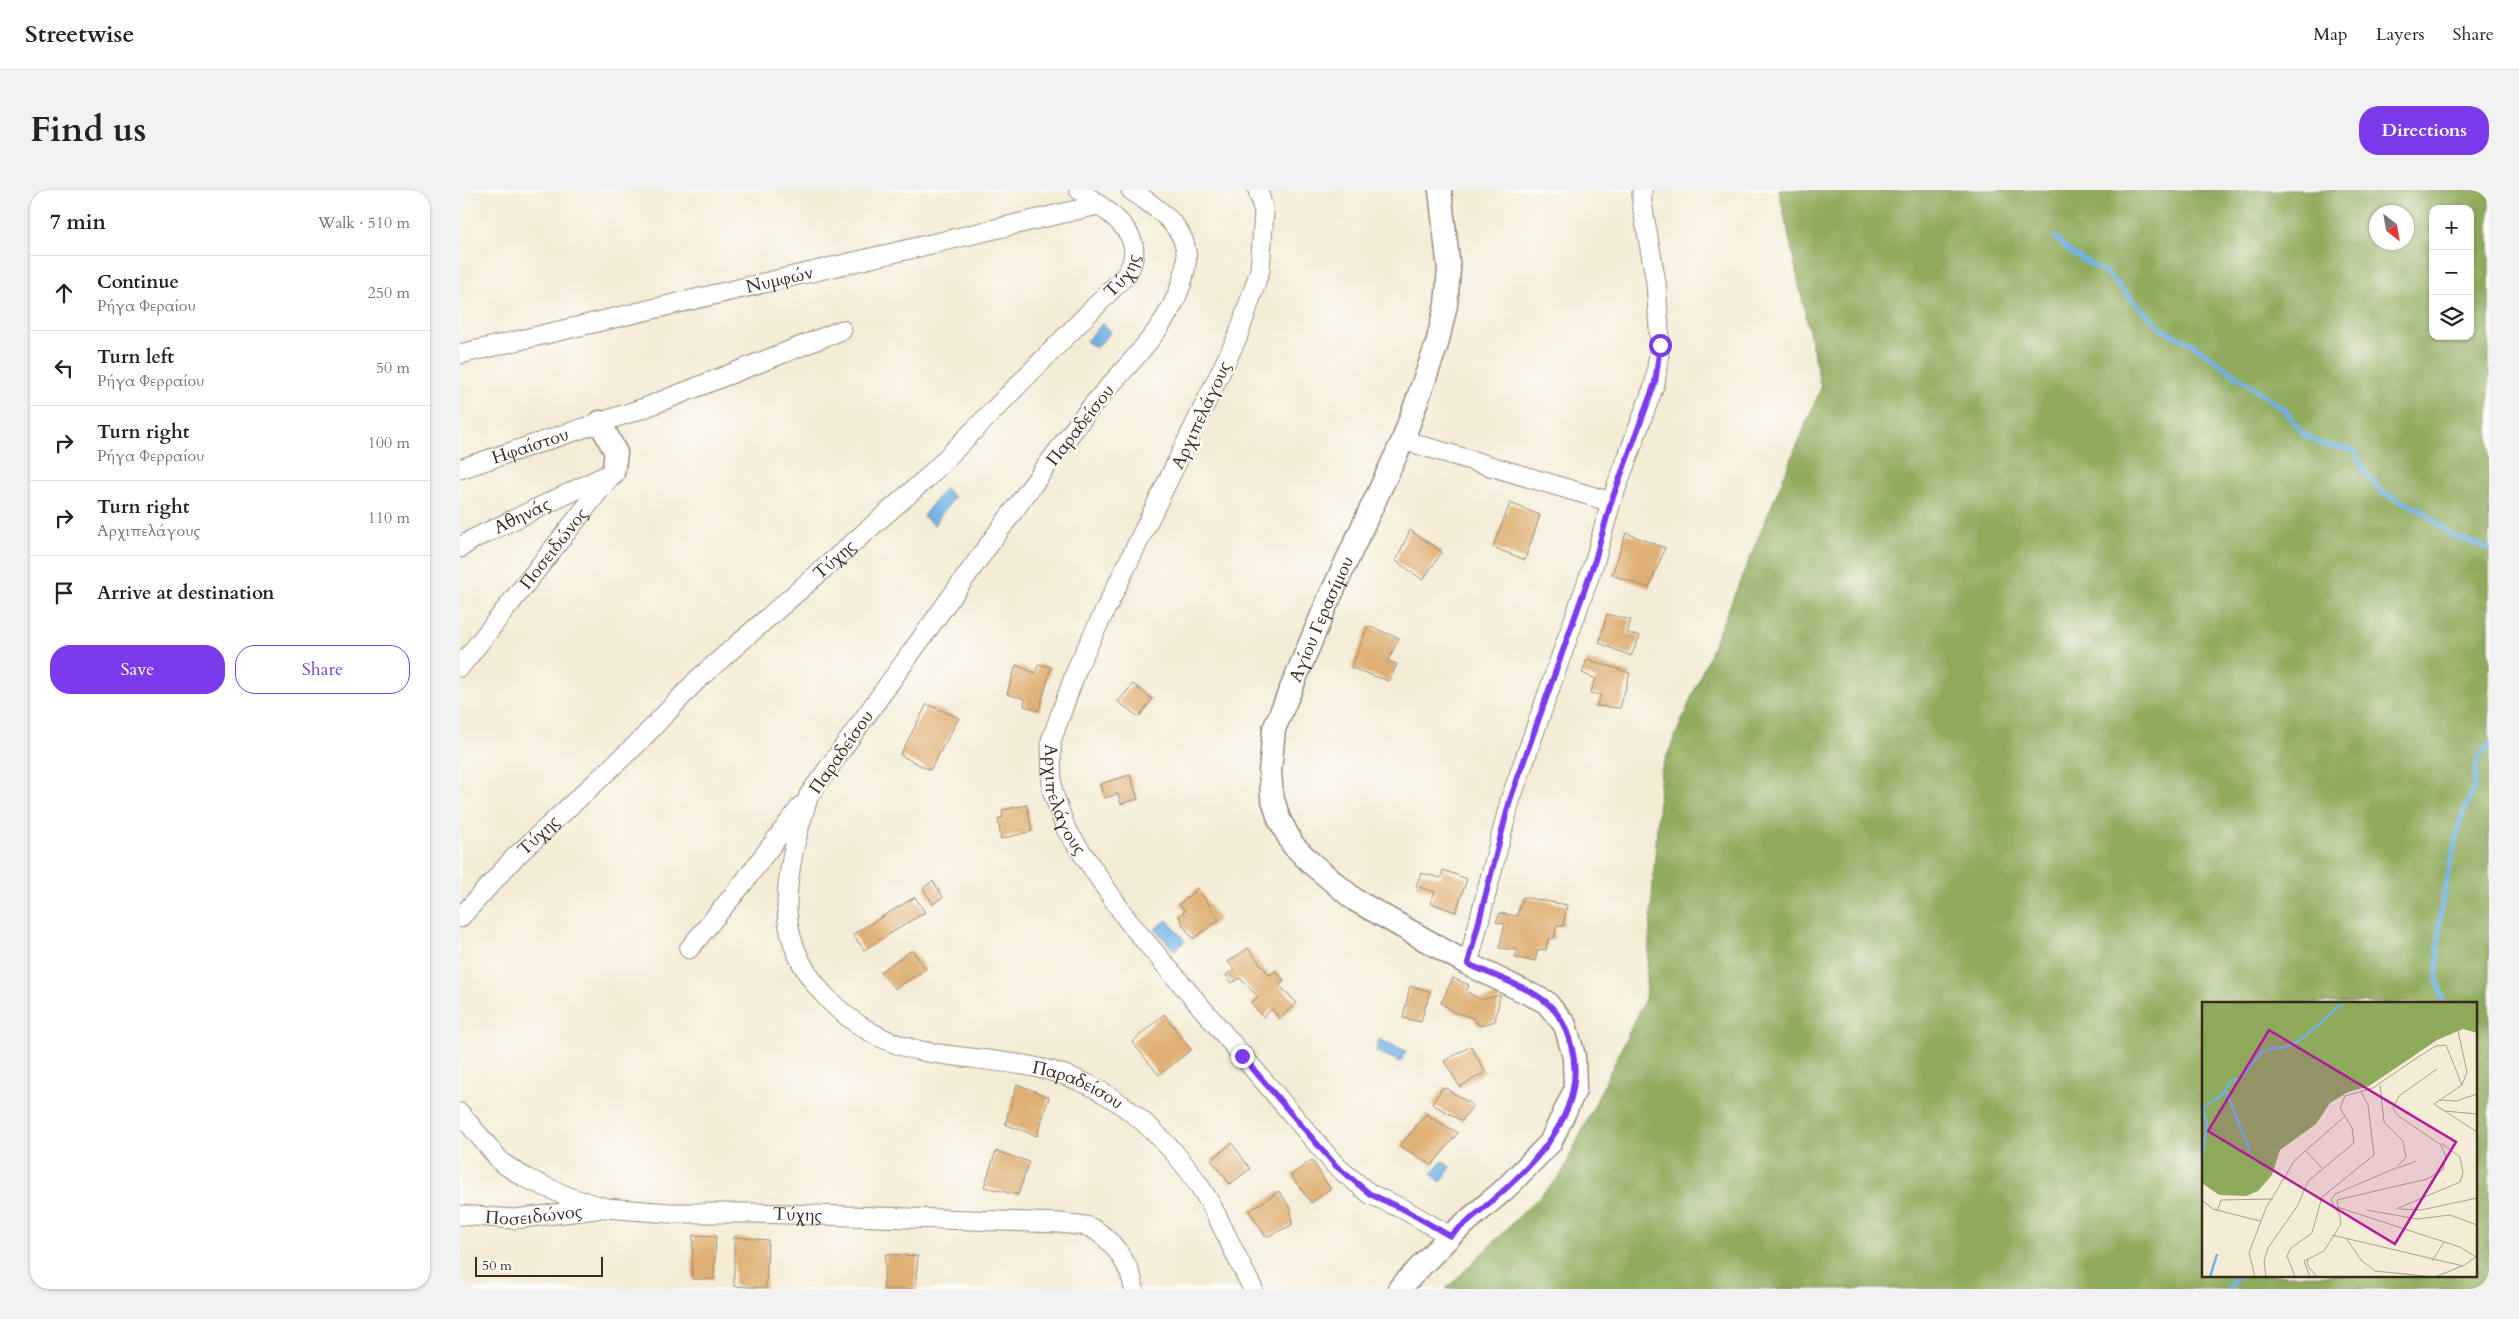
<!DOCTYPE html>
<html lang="en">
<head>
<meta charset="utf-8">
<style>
	body { margin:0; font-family:Cardo,serif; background:#f2f2f2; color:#222 }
	.controls { position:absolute; right:15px; top:15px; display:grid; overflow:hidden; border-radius:10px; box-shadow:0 1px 4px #0004 }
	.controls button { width:45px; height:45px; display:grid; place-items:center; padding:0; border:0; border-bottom:1px solid #e0e0e0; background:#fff; color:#222; font:25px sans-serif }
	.compass { position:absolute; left:1909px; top:15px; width:45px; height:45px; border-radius:50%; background:#fff; box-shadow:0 1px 4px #0004; rotate:149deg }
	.scale { position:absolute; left:15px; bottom:12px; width:128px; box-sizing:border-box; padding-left:5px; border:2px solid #3b2a1e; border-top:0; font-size:14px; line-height:18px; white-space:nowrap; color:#3b2a1e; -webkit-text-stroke:4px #fdfcf7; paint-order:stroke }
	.stop { position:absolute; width:15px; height:15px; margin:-11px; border:4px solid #7c3aed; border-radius:50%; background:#fff }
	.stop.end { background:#7c3aed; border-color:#fff; box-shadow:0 1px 5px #0008 }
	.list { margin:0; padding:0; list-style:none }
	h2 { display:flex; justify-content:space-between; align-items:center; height:65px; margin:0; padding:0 20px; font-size:21px }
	h2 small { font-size:16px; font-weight:400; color:#767676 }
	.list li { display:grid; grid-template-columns:32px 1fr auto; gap:15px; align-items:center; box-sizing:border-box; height:75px; padding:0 20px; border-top:1px solid #e0e0e0 }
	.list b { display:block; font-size:19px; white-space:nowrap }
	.list p { margin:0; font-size:16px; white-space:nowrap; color:#767676 }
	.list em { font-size:16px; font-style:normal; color:#767676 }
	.actions { display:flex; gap:10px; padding:15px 20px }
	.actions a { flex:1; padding:11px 0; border:1px solid #7c3aed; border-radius:20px; text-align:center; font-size:18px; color:#7c3aed }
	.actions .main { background:#7c3aed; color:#fff }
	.icon { flex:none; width:28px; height:28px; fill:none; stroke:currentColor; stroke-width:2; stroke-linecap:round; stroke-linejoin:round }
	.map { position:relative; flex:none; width:2029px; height:1099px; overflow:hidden; border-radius:20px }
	header { display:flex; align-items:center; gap:30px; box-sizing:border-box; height:70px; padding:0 25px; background:#fff; border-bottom:1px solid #e0e0e0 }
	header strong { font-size:24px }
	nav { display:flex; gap:28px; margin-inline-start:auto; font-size:18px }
	.intro { display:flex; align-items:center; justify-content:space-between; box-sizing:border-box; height:120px; padding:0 30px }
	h1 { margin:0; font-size:35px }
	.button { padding:12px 22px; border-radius:20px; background:#7c3aed; color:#fff; font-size:18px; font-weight:700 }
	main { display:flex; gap:30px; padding:0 30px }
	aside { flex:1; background:#fff; border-radius:20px; box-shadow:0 1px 4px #0004 }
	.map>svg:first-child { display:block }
	.forest { fill:#8eaa5b; stroke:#646a3c; fill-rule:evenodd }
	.water { fill:#70b2e4; stroke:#566e81 }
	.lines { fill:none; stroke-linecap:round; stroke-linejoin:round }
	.stream { stroke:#70b2e4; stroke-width:5 }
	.building { fill:#dfb075 }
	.minor-casing { stroke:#988b7a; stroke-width:21 }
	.tertiary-casing { stroke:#988b7a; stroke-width:25 }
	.minor { stroke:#fff; stroke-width:19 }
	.tertiary { stroke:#fff; stroke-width:22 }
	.route { stroke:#7c3aed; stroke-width:6 }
	.labels { text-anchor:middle; stroke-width:5; stroke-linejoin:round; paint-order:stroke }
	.street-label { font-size:18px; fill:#3b2a1e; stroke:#fdfcf7 }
	.inset-river { fill:none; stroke:#70b2e4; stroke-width:2.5 }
	.inset-road { fill:none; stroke:#aa9e8c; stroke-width:1 }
	.view { fill:#b5179e; fill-opacity:0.15; stroke:#b5179e; stroke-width:2.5 }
	.inset-edge { fill:none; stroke:#3b2a1e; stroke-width:2.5 }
</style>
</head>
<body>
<header>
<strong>Streetwise</strong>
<nav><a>Map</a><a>Layers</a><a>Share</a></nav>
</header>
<div class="intro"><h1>Find us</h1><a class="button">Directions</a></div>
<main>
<aside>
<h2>7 min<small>Walk · 510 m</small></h2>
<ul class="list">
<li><svg class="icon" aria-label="ahead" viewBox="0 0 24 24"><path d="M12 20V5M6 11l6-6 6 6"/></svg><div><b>Continue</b><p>Ρήγα Φεραίου</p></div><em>250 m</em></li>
<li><svg class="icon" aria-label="left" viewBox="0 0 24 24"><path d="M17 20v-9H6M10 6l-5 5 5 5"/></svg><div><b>Turn left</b><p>Ρήγα Φερραίου</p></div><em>50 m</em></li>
<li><svg class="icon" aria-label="right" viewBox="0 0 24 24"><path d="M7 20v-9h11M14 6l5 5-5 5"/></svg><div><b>Turn right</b><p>Ρήγα Φερραίου</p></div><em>100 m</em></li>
<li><svg class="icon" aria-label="right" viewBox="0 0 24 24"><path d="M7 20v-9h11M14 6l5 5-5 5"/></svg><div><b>Turn right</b><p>Αρχιπελάγους</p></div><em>110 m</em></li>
<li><svg class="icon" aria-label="arrive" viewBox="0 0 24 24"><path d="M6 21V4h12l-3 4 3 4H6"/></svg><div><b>Arrive at destination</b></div></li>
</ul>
<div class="actions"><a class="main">Save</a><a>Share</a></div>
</aside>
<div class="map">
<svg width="2029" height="1099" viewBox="0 0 2029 1099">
	<rect width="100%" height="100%" fill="#fdfcf7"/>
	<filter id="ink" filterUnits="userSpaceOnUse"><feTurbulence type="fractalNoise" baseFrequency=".02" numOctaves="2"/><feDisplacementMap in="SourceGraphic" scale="10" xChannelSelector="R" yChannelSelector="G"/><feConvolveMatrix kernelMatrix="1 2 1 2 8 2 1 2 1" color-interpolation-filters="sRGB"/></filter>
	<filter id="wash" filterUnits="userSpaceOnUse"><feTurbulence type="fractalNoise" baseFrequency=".0096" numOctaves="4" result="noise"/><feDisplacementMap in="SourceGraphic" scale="20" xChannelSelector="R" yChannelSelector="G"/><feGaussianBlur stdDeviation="1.12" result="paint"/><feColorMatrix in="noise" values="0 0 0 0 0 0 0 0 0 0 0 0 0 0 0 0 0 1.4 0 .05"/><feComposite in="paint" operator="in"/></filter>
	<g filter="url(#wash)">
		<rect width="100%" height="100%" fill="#f4ecd6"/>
		<path class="forest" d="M1319,0h710v1099h-1043l115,-114 84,-176 16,-229 160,-382zM1973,19h37v127h-37zM1916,22h30v30h-30zM1743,813h272v272h-272z"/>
		<path class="water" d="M643,133l8,9 -15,16 -10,-7z
			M485,298l9,9 -20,28 -11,-9z
			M707,730l18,21 -11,9 -19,-21z
			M919,849l27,12 -6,11 -24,-11z
			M982,971l9,6 -10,15 -10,-8z"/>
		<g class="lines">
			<path class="stream" d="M1595,47l15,15 37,22 56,56 29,14 93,66 16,22 20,12 33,6 12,24 17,19 36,16 34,27 36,13
				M1983,813l-6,-26 3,-62 5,-27 15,-67 13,-31 4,-30 12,-15
				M1769,1099l8,-14"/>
		</g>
		<g id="blocks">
			<path class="building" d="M1050,313l30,12 -15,45 -32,-13z
				M950,340l32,22 -19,28 -27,-19z
				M1166,343l39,15 -16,40 -37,-13z
				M1147,424l24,6 -4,13 13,3 -9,20 -32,-13z
				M908,436l31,12 -11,23 9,3 -8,17 -38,-13z
				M1127,469l43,14 -10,35 -24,-2 5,-11 -11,-2 6,-14 -14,-6z
				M579,474l12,3 -12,44 -15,-5 1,-7 -18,-5 9,-29 19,8z
				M673,494l19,15 -13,18 -21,-15z
				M467,514l32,14 -29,52 -30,-15z
				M670,585l8,24 -17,5 -3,-10 -14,4 -4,-14z
				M567,615l5,26 -31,8 -3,-20 5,-2 -1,-7z
				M983,680l24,9 -11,33 -26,-9 5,-11 -19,-6 5,-13 20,5z
				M473,691l10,16 -10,7 -10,-16z
				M738,698l21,32 -26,19 -10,-14 -4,-9 6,-5 -6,-7z
				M455,707l10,15 -61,38 -11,-16z
				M1063,707l44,8 -4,21h-7l-2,13h-6l-2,11 -8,-1 -3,12 -20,-3 3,-8 -19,-2 6,-24 -9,-2 4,-9 17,3z
				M788,758l21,27 7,-4 8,9 -5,5 18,18 -18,16 -7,-10 -9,8 -12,-14 7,-6 -18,-19 -8,5 -6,-8 9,-5 -7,-8z
				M452,760l14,19 -31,20 -15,-17z
				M993,788l16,7 -3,6 15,9 19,-5 -5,26 -16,5 -6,-8 -19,-6 -13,-9z
				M950,796l20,5 -9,31 -18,-4z
				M704,824l27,36 -32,25 -27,-33z
				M1011,856l14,26 -25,15 -16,-26z
				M557,894l32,13 -12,39 -32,-12z
				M983,897l30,18 -11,16 -30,-17z
				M966,924l32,19 -26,32 -32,-19z
				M772,953l18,26 -20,15 -19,-24z
				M536,961l33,11 -11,33 -34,-8z
				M852,970l18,29 -19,14 -20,-28z
				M819,1001l12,18 1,16 -26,12 -17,-26z
				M233,1045l23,1 -2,43h-22z
				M274,1047l34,3 -2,48 -32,-2z
				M426,1064l32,2 -3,33h-32z"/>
		</g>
	</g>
	<g filter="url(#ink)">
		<use href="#blocks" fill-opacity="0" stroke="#988b7a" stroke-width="1"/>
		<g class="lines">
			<defs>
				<g id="minor">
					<path id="s1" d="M671,0c25,18 60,38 55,74 -9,62 -66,105 -102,152 -94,124 -183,252 -275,379 -12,36 -23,77 -22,116 3,69 70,128 135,140 56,11 116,8 169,35 47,24 93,70 119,117 15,28 28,58 43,86"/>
					<path id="s2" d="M798,0l6,22 -4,58 -22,66 -160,330 -27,75 1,49 14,39 62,92 208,245 34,28 35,16 45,26"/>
					<path id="s3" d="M0,164l638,-149"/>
					<path d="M943,250l208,62"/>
					<path id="s4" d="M0,279l184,-61 198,-78"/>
					<path id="s5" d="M0,358l13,-9 136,-65"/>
					<path id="s6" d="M0,477l153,-194"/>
					<path id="s7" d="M0,728l54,-60 125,-116 58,-62 231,-203 198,-202c26,-40 -19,-63 -47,-85"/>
					<path d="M229,759l55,-67 57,-76"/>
					<path d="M1008,774l42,-163 85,-241 16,-58 44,-119 5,-38 -4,-63 -14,-78v-14"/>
					<path id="s8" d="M0,923l42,50 24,15 45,20 35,10 64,5h84l307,10c9,2 20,1 28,4 22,9 42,39 45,62"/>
					<path id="s9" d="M0,1025l54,4 83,-10"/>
				</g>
				<g id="tertiary">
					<path d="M140,232l16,31 -3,20"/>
					<path id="s10" d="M939,1099l51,-53 56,-48 44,-45 25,-53 -1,-34 -9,-31 -19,-23 -78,-38 -113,-64 -43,-36 -19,-19 -14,-26 -7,-23 -2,-24 4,-43 53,-126 76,-163 34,-96 9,-39 3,-35 -9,-80"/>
				</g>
			</defs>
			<use href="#minor" class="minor-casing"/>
			<use href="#tertiary" class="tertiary-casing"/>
			<use href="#minor" class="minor"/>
			<use href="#tertiary" class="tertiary"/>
		</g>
	</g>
	<g class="lines" filter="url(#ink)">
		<path class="route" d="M782,866l94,110 34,28 35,16 45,26c54,-46 144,-109 121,-191 -5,-17 -11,-31 -24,-42 -16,-15 -58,-29 -79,-39l42,-164 85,-240 16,-58 44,-119 5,-38"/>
	</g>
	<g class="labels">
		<g class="street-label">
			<text dy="6" stroke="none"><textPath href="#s7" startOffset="924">Τύχης</textPath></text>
			<text dy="6" stroke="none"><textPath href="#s3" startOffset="328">Νυμφών</textPath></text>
			<text transform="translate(741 225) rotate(-65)" y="6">Αρχιπελάγους</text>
			<text transform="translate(620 235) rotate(-52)" y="6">Παραδείσου</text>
			<text dy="6" stroke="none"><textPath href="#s4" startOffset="74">Ηφαίστου</textPath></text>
			<text dy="6" stroke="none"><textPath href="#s5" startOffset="70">Αθηνάς</textPath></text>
			<text dy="6" stroke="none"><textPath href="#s6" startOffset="151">Ποσειδώνος</textPath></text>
			<text dy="6" stroke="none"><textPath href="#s7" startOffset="519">Τύχης</textPath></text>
			<text dy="6" stroke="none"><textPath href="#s10" startOffset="905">Αγίου Γερασίμου</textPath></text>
			<text transform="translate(381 562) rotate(-55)" y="6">Παραδείσου</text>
			<text dy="6" stroke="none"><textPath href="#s2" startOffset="658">Αρχιπελάγους</textPath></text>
			<text dy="6" stroke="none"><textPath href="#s7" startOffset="114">Τύχης</textPath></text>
			<text dy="6" stroke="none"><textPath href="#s1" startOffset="1239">Παραδείσου</textPath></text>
			<text dy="6" stroke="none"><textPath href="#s9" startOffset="74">Ποσειδώνος</textPath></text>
			<text dy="6" stroke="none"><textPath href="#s8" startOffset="371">Τύχης</textPath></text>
		</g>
	</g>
	<g transform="translate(1742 812)">
		<rect width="275" height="275" fill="#f4ecd6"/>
		<path d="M0,0h275v31l-14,-4 -26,11 -68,46 -21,6 -18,11 -14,21 -36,26 -8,25 -14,16 -12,5 -27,-1 -17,-12z" fill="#8eaa5b"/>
		<path class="inset-river" d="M24,89l24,60M0,102l5,20 -5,35M2,104l18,-11 9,-14 9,-2 21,-26 7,-4 18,-2 16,-8 42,-37M8,275l7,-23"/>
		<path class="inset-road" d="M256,29l9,41 -5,13M237,98l17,1 21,-7M242,109l33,3M104,149l16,17M196,166l18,-7M0,198l11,9 47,12M135,205l123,40 16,10M194,207l64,-27 3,-9 -3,-16 -19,-14M197,207l22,1 56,-12M165,208l50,9 33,-4 27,10M15,209l4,-11 52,-1M136,211l-7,-13 4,-6 61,-26 10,-11 -3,-16 -19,-19 -4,-37M130,233l131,31 14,-10M144,236l15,22 14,11 59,6M105,257l1,7 9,11M230,259l12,-19M53,275l-6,-24 17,-45 29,-48 50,-44M64,275l-2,-16 4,-13 30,-43 10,-24 46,-38 -2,-15 -12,-20 5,-12 28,-8 45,-31 18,-11 10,-1 16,40 -28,19 43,28M93,275l-8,-21 4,-8 21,-15 10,-36 52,-42 -6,-50 -7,-13M108,275l-6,-16 20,-10 17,-27 -4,-24 90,-21 16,-9 3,-14 -5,-11 -44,-30 -4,-7 6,-12 38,-27M233,275l27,-11"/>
		<path class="view" d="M67,28l187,112 -61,102 -187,-113z"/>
		<rect width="275" height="275" class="inset-edge"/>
	</g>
</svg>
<div class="controls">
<button>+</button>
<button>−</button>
<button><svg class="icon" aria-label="layers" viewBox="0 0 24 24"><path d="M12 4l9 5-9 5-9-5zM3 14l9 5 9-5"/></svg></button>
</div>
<svg class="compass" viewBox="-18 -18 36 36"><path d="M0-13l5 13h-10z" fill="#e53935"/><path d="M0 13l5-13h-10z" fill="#767676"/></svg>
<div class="scale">50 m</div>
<div class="stop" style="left:1200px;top:155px"></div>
<div class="stop end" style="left:782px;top:866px"></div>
</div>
</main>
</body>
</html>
